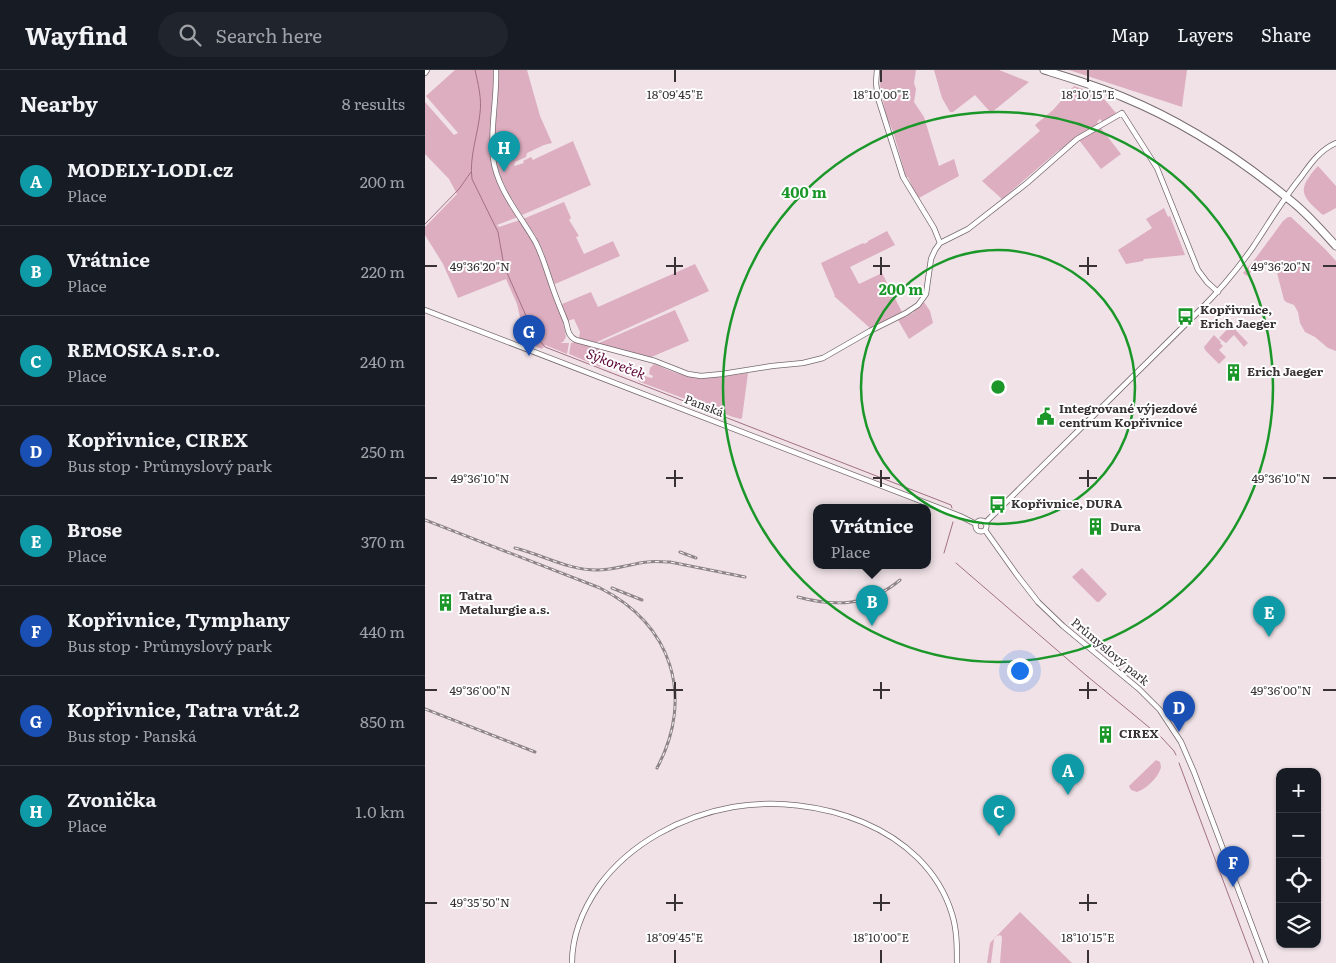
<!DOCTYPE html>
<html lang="en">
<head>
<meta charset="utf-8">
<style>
	body { margin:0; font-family:Literata,serif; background:#20242c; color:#f1f3f6 }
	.controls { position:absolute; right:15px; bottom:15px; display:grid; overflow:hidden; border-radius:10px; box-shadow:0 1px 4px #0004 }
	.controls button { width:45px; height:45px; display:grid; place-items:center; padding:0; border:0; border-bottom:1px solid #363941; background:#171b24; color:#f1f3f6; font:25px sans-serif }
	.you { position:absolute; left:594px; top:600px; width:18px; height:18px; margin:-12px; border:4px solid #fff; border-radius:50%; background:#1a73e8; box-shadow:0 0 0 8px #1a73e833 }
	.badge { display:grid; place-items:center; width:32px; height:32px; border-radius:50%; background:#2563eb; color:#fff; font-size:16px; font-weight:700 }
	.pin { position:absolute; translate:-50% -41px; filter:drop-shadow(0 1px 2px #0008) }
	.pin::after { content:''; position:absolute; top:26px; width:18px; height:15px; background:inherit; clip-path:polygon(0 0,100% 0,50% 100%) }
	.popup { position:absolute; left:388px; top:434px; width:118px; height:65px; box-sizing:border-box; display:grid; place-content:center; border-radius:10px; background:#171b24; filter:drop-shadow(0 1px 4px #0005); font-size:16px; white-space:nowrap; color:#9ea1a6 }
	.popup b { font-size:19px; color:#f1f3f6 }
	.popup::after { content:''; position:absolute; left:50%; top:100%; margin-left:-10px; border:10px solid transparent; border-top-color:#171b24 }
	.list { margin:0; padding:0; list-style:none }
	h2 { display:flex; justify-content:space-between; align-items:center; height:65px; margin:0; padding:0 20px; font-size:21px }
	h2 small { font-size:16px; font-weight:400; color:#9ea1a6 }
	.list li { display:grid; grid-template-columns:32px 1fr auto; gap:15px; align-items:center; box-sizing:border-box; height:90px; padding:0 20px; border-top:1px solid #363941 }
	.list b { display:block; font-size:19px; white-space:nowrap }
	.list p { margin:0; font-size:16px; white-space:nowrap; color:#9ea1a6 }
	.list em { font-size:16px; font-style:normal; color:#9ea1a6 }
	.icon { flex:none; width:28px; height:28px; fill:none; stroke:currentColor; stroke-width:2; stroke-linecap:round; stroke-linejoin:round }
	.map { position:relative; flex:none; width:911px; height:893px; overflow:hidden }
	header { display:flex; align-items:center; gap:30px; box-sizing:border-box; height:70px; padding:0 25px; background:#171b24; border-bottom:1px solid #363941 }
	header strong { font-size:24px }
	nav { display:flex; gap:28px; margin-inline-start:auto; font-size:18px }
	.search { width:350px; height:45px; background:#20242c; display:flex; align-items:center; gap:12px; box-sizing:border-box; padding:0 18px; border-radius:28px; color:#9ea1a6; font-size:19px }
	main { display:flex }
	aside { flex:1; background:#171b24 }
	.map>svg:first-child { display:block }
	.green { fill:#ddaec0 }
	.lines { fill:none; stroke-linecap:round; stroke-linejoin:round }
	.stream { stroke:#a37084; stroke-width:1 }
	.minor-casing { stroke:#766a6e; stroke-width:6 }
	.primary-casing { stroke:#766a6e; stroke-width:9 }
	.minor { stroke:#fff; stroke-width:4.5 }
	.primary { stroke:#fff; stroke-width:7 }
	.rail-casing { stroke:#8f8589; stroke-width:3 }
	.rail { stroke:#fff; stroke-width:1; stroke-dasharray:4; stroke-linecap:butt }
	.ticks { fill:none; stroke:#383234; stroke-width:2 }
	.ring { fill:none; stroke:#1b9729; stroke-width:2.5 }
	.labels { text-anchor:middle; stroke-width:4; stroke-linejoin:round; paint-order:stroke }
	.poi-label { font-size:12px; font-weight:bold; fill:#383234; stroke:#fff; text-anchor:start }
	.street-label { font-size:12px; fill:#383234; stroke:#fff }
	.water-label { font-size:14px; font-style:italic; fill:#5d0636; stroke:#fff }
	.ticks-label { font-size:12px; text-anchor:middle; fill:#383234; stroke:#fff; stroke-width:4; stroke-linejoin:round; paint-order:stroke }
	.centre { fill:#1b9729; stroke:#fff; stroke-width:2.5 }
	.ring-label { font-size:15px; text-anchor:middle; font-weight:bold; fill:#1b9729; stroke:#fff; stroke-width:4; stroke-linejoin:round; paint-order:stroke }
</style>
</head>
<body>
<header>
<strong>Wayfind</strong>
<div class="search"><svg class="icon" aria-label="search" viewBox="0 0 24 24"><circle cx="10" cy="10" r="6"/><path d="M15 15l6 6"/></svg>Search here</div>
<nav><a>Map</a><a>Layers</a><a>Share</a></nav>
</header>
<main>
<aside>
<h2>Nearby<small>8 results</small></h2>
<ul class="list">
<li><span class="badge" style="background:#0f9aa8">A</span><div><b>MODELY-LODI.cz</b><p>Place</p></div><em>200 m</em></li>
<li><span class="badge" style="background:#0f9aa8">B</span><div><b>Vrátnice</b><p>Place</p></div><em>220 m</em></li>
<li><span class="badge" style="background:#0f9aa8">C</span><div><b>REMOSKA s.r.o.</b><p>Place</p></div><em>240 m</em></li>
<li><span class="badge" style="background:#1a4fb4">D</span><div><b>Kopřivnice, CIREX</b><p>Bus stop · Průmyslový park</p></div><em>250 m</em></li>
<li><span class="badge" style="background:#0f9aa8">E</span><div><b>Brose</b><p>Place</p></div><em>370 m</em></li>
<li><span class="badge" style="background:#1a4fb4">F</span><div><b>Kopřivnice, Tymphany</b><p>Bus stop · Průmyslový park</p></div><em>440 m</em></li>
<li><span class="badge" style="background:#1a4fb4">G</span><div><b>Kopřivnice, Tatra vrát.2</b><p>Bus stop · Panská</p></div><em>850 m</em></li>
<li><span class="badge" style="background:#0f9aa8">H</span><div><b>Zvonička</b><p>Place</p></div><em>1.0 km</em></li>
</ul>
</aside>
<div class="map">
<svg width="911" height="893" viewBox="0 0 911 893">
	<rect width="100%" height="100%" fill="#f0e2e7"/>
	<path class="green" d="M30,0h38l1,22 -4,41 2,29 26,55 -21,8 2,2 21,-7 20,30 23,73 3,14 -3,5 -3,1h9l-2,11 -22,-9 -3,4 -16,-6 -9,-39 -11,-25 -48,19 -15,-34 -18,-29v-8l32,-33 -8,-15 -24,-25v-52l29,33 4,-2 -32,-37z
		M73,0h29l13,46 12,27 -8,2 -17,8 -1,4 -11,5 -1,4 10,-3 -1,-2 8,-4 2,3 4,-2 36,-17 18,44 -69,30 -10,-16 -3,-4 -12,-26 -3,-33 4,-34z
		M456,0h35l-2,13 2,6 -2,13 10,15 15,49 15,-7 5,17 -42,23 -9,-22h-2l-13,-46 -9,-19 1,-2c-3,-13 -7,-26 -4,-40z
		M509,0h65l30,12 -38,31 -16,-18 -22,17h-3l-8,-14z
		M644,0h118l-5,37z
		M649,16l23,8 -3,4 1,1 5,-3 5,4 11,13 -13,9 -3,-3 -3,3 2,2 -22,12 -17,14h-1l-57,49 -20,-18 58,-50 -5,-6 18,-15z
		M675,57l21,27 -20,15 -22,-29z
		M893,96l18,20v22l-13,7c-22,-19 -27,-25 -5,-49z
		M139,132l7,16 -2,2 10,16 -3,1 8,17 29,-13 7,15 -65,28 -1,-1 -11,-32 -8,-16 -12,-16z
		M739,138l4,9 2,-1 15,39 -41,4 -1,2 -17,3 -8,-14 34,-22 -6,-9z
		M863,147h3l34,32 11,12v90l-8,-3 -13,-11 -10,-5 -5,-9 -2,-11 -4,-7 -8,-3 -2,-2 -9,-35 -6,-5h-6l-16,16 -4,-3 12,-14 28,-38z
		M462,161l8,14 -45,22 9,17 23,-11 20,39 -32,16 -36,-32h1l-14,-33 42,-20 1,1 4,-2v-1z
		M270,194l14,27 -112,51h-5l-13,-4 1,-6 -6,-13 -7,2 -5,-17 29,-12 7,15z
		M499,232l6,9 3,12 -24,16 -11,-19 6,-5 1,2 9,-5v-2z
		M250,240l14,31 -40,17 -50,-13v-2z
		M806,255l17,18 -4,4 -10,-12 -8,8 -7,-5z
		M789,265l7,7 -1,1 3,3 -4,4 7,7 -7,7 -14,-14 -1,-3z
		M153,272l28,8 -2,1 -4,16 -31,-13 2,-11z
		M229,294c9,3 17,8 26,10 23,7 46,2 68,-1l-6,45 -1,1 -8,-2 -93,-35 -5,-4 2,-4 15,4 1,-2 -4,-2 1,-6z
		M657,498l25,26 -8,8h-2l-25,-25z
		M731,690l4,2 1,5c-2,10 -15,22 -24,25l-6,-2 -2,-4z
		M595,842l52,51h-72l2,-26 -2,-2 -5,2 -1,2 -3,24h-4l3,-20z"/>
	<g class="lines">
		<path class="stream" d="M50,0c3,13 7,29 5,43 -2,21 -11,44 -8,66l26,53 6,34 30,68 11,13 406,158 1,3
			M0,154l34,-35 12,-17
			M519,483l9,-31
			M531,493l131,113 75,62 12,13 2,4
			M754,693l75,200"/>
		<defs>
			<path id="minor" d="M71,0c1,30 -6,58 -3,88 4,32 28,58 43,85 7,14 11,29 16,43 4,12 9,24 14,36 2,8 2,14 10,18l79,21 33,13 13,2 21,-2 50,-8 31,-3 20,-5 47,-27 36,-18 12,-8 8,-11 5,-35 4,-9 5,-7 28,-14 59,-46 50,-44 45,-26 35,55 41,102 9,12 11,10
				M452,0l-1,13 2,15 25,79 31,51 6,15
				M0,3l2,-3
				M0,240l535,206 16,8
				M550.5 456a5.5 5.5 0 1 1 11 0a5.5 5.5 0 1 1-11 0Z
				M560,453l214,-212c20,-20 38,-41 54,-64 16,-24 30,-48 48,-70 10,-14 19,-27 35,-34
				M560,460l32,45 21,27 25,24 76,63 21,21 21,32 13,30 72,191
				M147,893c0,-28 11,-54 27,-77 31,-43 83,-70 134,-79 82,-14 192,19 219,107 5,16 5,33 5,49"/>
			<path id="primary" d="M619,0c26,8 53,16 79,27 61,25 116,61 167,103 17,13 31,30 46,46"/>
		</defs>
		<use href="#minor" class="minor-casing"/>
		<use href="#primary" class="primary-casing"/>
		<use href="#minor" class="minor"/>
		<use href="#primary" class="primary"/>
		<defs>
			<path id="rail" d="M0,450l175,68c72,36 95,109 57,180
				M90,478c28,7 53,22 82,22 17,0 33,-6 50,-8 7,-1 15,0 23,0l75,15
				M255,482l16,6
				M187,518l30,12
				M373,527c37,10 71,9 102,-17
				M0,639l110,43"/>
		</defs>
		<use href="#rail" class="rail-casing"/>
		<use href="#rail" class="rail"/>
	</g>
	<path class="ticks" d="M250,0v12M456,0v12M663,0v12M250,187v18M456,187v18M663,187v18M0,196h12M241,196h17M448,196h17M654,196h18M898,196h13M250,400v17M456,400v17M663,400v17M0,408h12M241,408h17M448,408h17M654,408h18M898,408h13M250,612v17M456,612v17M663,612v17M0,620h12M241,620h17M448,620h17M654,620h18M898,620h13M250,824v17M456,824v17M663,824v17M0,833h12M241,833h17M448,833h17M654,833h18M250,880v13M456,880v13M663,880v13"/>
	<g class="ring">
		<circle cx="573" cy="317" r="137"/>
		<circle cx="573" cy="317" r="275"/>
	</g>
	<defs>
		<symbol id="bus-bare" viewBox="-9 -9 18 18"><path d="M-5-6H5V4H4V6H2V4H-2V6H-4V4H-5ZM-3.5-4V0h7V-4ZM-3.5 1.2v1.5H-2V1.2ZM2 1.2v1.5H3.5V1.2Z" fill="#1b9729" stroke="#fff" stroke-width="2.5" paint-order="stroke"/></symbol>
		<symbol id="building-bare" viewBox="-9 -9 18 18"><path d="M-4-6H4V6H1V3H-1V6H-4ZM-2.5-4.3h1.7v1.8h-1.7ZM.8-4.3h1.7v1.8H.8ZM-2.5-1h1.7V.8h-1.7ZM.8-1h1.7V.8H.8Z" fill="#1b9729" stroke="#fff" stroke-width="2.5" paint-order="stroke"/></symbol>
		<symbol id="civic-bare" viewBox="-9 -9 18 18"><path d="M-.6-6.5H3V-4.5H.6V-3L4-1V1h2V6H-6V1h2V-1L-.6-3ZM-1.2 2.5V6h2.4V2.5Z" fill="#1b9729" stroke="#fff" stroke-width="2.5" paint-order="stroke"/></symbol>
	</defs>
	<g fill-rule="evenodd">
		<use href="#bus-bare" x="748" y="234" width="25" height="25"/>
		<use href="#building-bare" x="796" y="290" width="25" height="25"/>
		<use href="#civic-bare" x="608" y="334" width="25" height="25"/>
		<use href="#bus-bare" x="560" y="422" width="25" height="25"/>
		<use href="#building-bare" x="658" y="444" width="25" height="25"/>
		<use href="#building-bare" x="8" y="520" width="25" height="25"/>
		<use href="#building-bare" x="668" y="652" width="25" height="25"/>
	</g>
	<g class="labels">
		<g class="poi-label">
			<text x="775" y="244">Kopřivnice,<tspan x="775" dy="14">Erich Jaeger</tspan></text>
			<text x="822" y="306">Erich Jaeger</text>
			<text x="634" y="343">Integrované výjezdové<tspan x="634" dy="14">centrum Kopřivnice</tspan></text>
			<text x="586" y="438">Kopřivnice, DURA</text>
			<text x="685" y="461">Dura</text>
			<text x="34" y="530">Tatra<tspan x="34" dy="14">Metalurgie a.s.</tspan></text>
			<text x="694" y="668">CIREX</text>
		</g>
		<g class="street-label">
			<text transform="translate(279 336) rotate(21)" y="4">Panská</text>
			<text transform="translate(685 582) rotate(40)" y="4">Průmyslový park</text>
		</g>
		<g class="water-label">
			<text transform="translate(191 294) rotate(21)" y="5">Sýkoreček</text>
		</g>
	</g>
	<g class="ticks-label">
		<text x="250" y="29">18°09'45"E</text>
		<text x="456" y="29">18°10'00"E</text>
		<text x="663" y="29">18°10'15"E</text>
		<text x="55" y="201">49°36'20"N</text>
		<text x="856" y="201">49°36'20"N</text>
		<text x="55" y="413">49°36'10"N</text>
		<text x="856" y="413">49°36'10"N</text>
		<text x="55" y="625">49°36'00"N</text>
		<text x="856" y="625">49°36'00"N</text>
		<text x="55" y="837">49°35'50"N</text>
		<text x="250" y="872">18°09'45"E</text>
		<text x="456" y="872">18°10'00"E</text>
		<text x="663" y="872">18°10'15"E</text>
	</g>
	<circle cx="573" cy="317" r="8" class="centre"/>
	<g class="ring-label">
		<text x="379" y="128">400 m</text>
		<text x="476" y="225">200 m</text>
	</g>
</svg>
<div class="controls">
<button>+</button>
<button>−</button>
<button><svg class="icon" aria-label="locate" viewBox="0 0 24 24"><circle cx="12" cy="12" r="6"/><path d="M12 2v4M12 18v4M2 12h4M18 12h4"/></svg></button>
<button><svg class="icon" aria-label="layers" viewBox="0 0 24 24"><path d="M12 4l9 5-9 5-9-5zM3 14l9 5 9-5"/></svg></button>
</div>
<div class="you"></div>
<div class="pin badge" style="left:643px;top:725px;background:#0f9aa8">A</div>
<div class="pin badge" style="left:447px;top:556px;background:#0f9aa8">B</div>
<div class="popup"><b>Vrátnice</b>Place</div>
<div class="pin badge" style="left:574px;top:766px;background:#0f9aa8">C</div>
<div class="pin badge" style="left:754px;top:662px;background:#1a4fb4">D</div>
<div class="pin badge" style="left:844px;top:567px;background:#0f9aa8">E</div>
<div class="pin badge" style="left:808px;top:817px;background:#1a4fb4">F</div>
<div class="pin badge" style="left:104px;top:286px;background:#1a4fb4">G</div>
<div class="pin badge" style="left:79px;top:102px;background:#0f9aa8">H</div>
</div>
</main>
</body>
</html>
